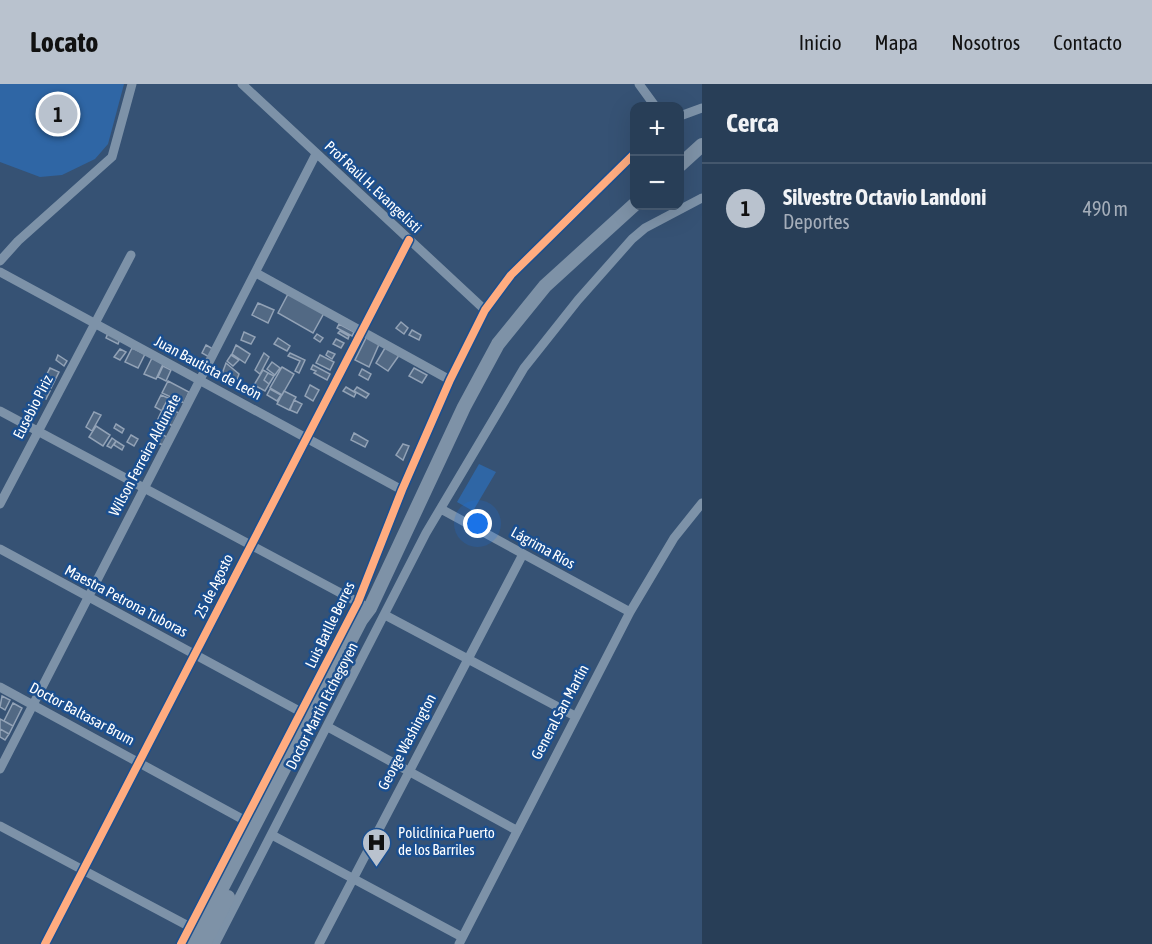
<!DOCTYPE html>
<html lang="es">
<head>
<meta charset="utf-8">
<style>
	body { margin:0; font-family:"Asap Condensed",sans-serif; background:#344961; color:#f1f3f6 }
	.controls { position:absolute; right:18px; top:18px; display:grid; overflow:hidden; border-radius:12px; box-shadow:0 6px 24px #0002 }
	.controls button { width:54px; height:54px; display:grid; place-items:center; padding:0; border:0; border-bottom:2px solid #44576d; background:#283e57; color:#f1f3f6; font:30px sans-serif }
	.you { position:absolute; left:478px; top:440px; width:21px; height:21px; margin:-15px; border:4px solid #fff; border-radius:50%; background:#1a73e8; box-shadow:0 0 0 9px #1a73e833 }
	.badge { display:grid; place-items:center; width:39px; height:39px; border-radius:50%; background:#b9c2ce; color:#111; font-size:20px; font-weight:700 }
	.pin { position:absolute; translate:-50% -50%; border:3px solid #fff; box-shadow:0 2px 6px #0006 }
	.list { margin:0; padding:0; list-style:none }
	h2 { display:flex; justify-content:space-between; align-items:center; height:78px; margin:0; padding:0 24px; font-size:26px }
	h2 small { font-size:20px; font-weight:400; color:#a5aeba }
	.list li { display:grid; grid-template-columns:39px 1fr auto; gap:18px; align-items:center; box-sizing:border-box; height:90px; padding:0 24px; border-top:2px solid #44576d }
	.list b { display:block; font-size:22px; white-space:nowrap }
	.list p { margin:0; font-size:20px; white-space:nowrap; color:#a5aeba }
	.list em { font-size:20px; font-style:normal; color:#a5aeba }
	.map { position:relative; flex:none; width:702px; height:860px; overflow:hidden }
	header { display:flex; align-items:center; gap:36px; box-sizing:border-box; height:84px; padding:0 30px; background:#b9c2ce; color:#111 }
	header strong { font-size:28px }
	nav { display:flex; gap:33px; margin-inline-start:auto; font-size:21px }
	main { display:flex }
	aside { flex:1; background:#283e57 }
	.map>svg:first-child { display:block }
	.green { fill:#2f66a5 }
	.building { fill:#526984; stroke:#92a2b6; stroke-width:1.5 }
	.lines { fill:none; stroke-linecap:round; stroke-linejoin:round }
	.minor { stroke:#7d92a8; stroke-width:9 }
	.highway { stroke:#7e92a7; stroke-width:14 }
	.cycleway-casing { stroke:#1b4f8f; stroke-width:11 }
	.cycleway { stroke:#ffac80; stroke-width:8 }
	.labels { text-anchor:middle; stroke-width:5; stroke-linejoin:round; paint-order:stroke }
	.street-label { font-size:15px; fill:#fff; stroke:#1b4f8f }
	.poi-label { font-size:15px; fill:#fff; stroke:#1b4f8f; text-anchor:start }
</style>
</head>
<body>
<header>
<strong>Locato</strong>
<nav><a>Inicio</a><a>Mapa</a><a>Nosotros</a><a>Contacto</a></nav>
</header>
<main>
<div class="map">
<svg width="702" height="860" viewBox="0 0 702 860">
	<rect width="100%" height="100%" fill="#365274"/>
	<path class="green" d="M0,0h124l-16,60 -13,15 -33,16 -22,2 -40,-15z
		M479,380l17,8 -23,39 -16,-9z"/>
	<path class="building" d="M288,210l36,19 -11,20 -35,-20z
		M258,219l16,7 -6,13 -16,-8z
		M401,238l7,6 -4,6 -8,-6z
		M339,240l15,8 -2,4 -15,-8z
		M412,246l9,5 -2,5 -10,-5z
		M340,247l9,5 -1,3 -10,-6z
		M244,248l11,5 -4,7 -10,-4z
		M108,249l12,6 -2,5 -12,-6z
		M317,250l6,4 -3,4 -6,-4z
		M367,252l13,6 -11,25 -14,-7z
		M278,254l12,8 -3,5 -13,-7z
		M336,255l8,4 -3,5 -8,-4z
		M206,261l7,4 -4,8 -7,-4z
		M236,261l14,9 -5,9 -13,-9z
		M132,264l13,6 -7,14 -13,-6z
		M385,264l15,6 -12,17 -12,-8z
		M120,265l6,3 -6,8 -6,-3z
		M328,267l7,3 -3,5 -6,-4z
		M264,269l5,4 -9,17 -5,-4z
		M290,269l15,7 -6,13 -4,-2 5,-10 -12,-5z
		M58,271l9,6 -3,5 -8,-6z
		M231,271l8,5 -6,6 -6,-5z
		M320,271l14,7 -4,8 -14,-7z
		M152,274l11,6 -7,15 -12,-5z
		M272,278l8,6 -5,7 -8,-6z
		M226,279l13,11 -3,8 -14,-8z
		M313,281l17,9 -3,6 -13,-7 2,-2 -5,-2z
		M163,282l8,4 -5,11 -8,-4z
		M282,283l12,7 -12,21 -12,-7z
		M50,284l9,4 -8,16 -9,-4z
		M414,284l13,7 -5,8 -13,-7z
		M362,285l9,5 -3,6 -9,-5z
		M263,286l11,6 -9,15 -11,-6z
		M268,289l6,3 -5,8 -5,-4z
		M168,297l21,11 -5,11 -22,-10z
		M310,301l9,5 -6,11 -8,-5z
		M39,303l11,4 -4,8 -10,-5z
		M346,303l10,6 -2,4 -11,-6z
		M357,303l12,7 -3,4 -12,-7z
		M270,305l11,6 -4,6 -10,-6z
		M284,307l12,6 -7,13 -12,-6z
		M161,311l7,3 -6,13 -7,-4z
		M294,316l8,4 -5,9 -7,-3z
		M164,322l15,7 -6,13 -15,-7z
		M94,328l7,3 -9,16 -6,-4z
		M116,340l8,5 -2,4 -8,-5z
		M96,342l14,9 -7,11 -14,-9z
		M157,348l10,5 -4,8 -10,-4z
		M354,349l14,8 -3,6 -14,-7z
		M131,351l7,4 -4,7 -7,-4z
		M112,354l4,3 -5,7 -4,-2z
		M116,357l8,5 -2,4 -8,-5z
		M403,360l6,2 -6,14 -7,-5z
		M2,612l8,4 -5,10 -5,-3z
		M13,619l9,5 -9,18 -9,-5z
		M0,635l13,7 -4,8 -9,-5z
		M0,645l9,5 -4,6 -5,-3z"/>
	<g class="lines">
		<path class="minor" d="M242,0l243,226
			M639,0l16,22
			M680,32l22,-8
			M0,177l18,-20 94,-84 20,-73
			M0,188l402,218
			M256,189l194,107
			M0,327l363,194
			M0,420l131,-249
			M441,425l189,103
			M0,465l301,163
			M385,531l190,101
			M0,603l244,133
			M328,643l188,103
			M0,685l316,-615
			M0,742l194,103
			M272,751l190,102
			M45,860l364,-704
			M181,860l177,-342 44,-112 48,-110 35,-70 26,-35 123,-121
			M215,860l211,-411 98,-165 54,-68 54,-61 13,-11 57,-30
			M319,860l204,-390
			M459,860l171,-332 44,-74 28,-35"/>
		<path class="highway" d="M680,81l22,-20
			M193,860l168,-324 9,-12 94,-201 34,-63 47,-58 89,-81
			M204,860l24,-47"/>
		<defs>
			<path id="cycleway" d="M45,860l364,-704
				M181,860l177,-342 44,-112 48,-110 35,-70 26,-35 123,-121"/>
		</defs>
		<use href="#cycleway" class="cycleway-casing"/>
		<use href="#cycleway" class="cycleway"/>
	</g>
	<defs>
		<symbol id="hospital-pin" viewBox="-11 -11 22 30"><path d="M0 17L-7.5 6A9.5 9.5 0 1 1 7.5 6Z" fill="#b9c2ce" stroke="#1b4f8f"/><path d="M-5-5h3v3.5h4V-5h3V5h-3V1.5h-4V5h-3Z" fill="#111"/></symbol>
	</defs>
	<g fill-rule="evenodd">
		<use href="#hospital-pin" x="360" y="742" width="33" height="45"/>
	</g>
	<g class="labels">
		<g class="street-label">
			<text transform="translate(373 103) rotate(43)" y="5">Prof Raúl H. Evangelisti</text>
			<text transform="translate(208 284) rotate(28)" y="5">Juan Bautista de León</text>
			<text transform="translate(33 323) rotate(-63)" y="5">Eusebio Píriz</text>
			<text transform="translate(145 371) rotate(-62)" y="5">Wilson Ferreira Aldunate</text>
			<text transform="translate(543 464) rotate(29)" y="5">Lágrima Ríos</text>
			<text transform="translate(214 502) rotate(-64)" y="5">25 de Agosto</text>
			<text transform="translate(126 517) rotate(28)" y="5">Maestra Petrona Tuboras</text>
			<text transform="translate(330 541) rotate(-64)" y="5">Luis Batlle Berres</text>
			<text transform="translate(322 622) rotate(-63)" y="5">Doctor Martín Etchegoyen</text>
			<text transform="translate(560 628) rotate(-62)" y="5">General San Martín</text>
			<text transform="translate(82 630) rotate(28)" y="5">Doctor Baltasar Brum</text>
			<text transform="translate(407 658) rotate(-62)" y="5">George Washington</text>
		</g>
		<g class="poi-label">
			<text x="398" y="754">Policlínica Puerto<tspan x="398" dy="17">de los Barriles</tspan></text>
		</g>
	</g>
</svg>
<div class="controls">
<button>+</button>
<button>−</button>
</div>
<div class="you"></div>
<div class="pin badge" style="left:58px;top:30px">1</div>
</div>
<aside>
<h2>Cerca<small></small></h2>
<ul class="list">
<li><span class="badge">1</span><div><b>Silvestre Octavio Landoni</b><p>Deportes</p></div><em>490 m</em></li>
</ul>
</aside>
</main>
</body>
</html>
